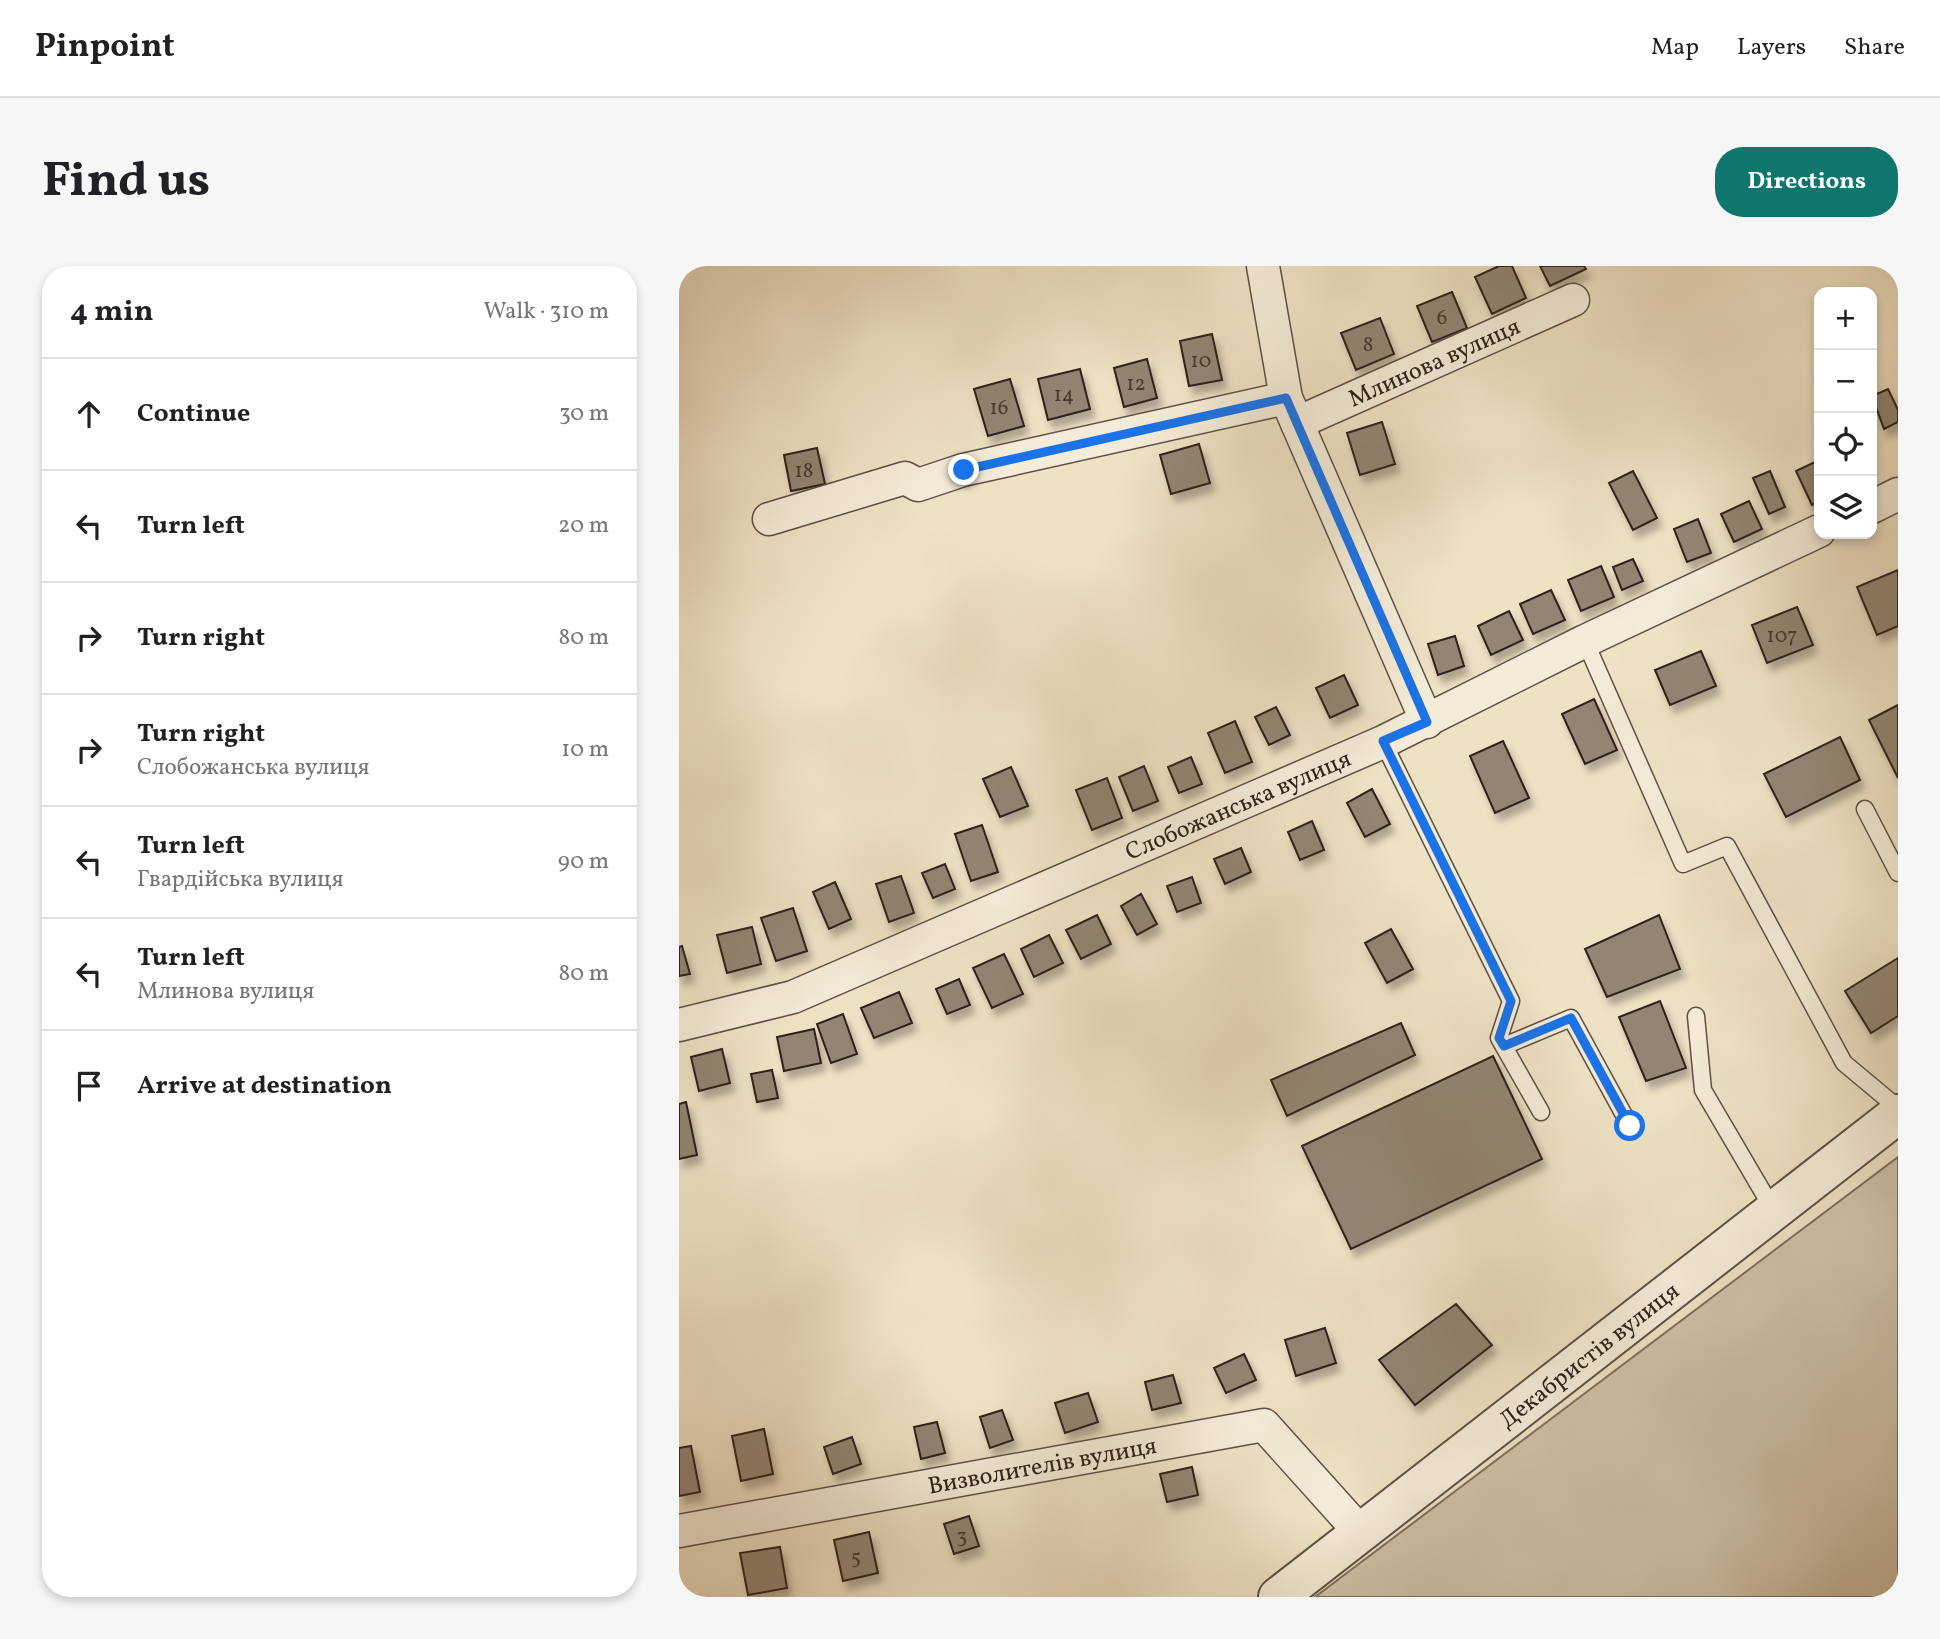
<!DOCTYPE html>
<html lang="en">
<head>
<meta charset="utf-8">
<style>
	body { margin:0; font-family:Vollkorn,serif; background:#f6f6f6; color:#202124 }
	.controls { position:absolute; right:21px; top:21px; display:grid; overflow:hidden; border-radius:14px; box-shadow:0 4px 10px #0003 }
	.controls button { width:63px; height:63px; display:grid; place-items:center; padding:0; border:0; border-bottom:2px solid #e0e0e0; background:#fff; color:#202124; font:35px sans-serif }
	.stop { position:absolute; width:21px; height:21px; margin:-16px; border:5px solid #1a73e8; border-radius:50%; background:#fff }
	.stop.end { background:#1a73e8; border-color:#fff; box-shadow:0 2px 7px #0008 }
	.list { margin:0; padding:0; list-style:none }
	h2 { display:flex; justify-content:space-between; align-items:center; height:91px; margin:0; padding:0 28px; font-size:30px }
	h2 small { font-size:23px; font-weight:400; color:#757577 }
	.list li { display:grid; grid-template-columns:46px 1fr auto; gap:21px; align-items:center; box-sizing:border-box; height:112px; padding:0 28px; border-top:2px solid #e0e0e0 }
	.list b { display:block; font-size:26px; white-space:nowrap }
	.list p { margin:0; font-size:23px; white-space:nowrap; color:#757577 }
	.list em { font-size:23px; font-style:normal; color:#757577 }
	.icon { flex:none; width:38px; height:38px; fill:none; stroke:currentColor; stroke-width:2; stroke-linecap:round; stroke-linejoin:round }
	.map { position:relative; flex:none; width:1219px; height:1331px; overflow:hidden; border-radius:28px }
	header { display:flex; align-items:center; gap:42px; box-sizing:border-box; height:98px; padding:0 35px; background:#fff; border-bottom:2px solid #e0e0e0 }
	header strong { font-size:33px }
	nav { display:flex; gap:38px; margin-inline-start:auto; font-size:24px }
	.intro { display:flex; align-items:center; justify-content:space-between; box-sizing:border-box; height:168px; padding:0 42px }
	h1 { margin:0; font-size:49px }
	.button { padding:18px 32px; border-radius:28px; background:#0f766e; color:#fff; font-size:24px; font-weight:700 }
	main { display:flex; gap:42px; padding:0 42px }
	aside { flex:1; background:#fff; border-radius:28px; box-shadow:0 4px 10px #0003 }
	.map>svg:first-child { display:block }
	.green { fill:#cdc1a8; stroke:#7d7061; stroke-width:2 }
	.building { fill:#918573; stroke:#2d201a; stroke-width:2; filter:url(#shadow) }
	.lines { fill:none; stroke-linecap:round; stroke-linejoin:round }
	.service-casing { stroke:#5d5045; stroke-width:19 }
	.minor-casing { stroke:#5d5045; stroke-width:35 }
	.tertiary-casing { stroke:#5d5045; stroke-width:42 }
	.service { stroke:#f4ecd9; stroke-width:16 }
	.minor { stroke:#f4ecd9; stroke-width:32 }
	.tertiary { stroke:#f4ecd9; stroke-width:38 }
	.route { stroke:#1a73e8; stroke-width:9 }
	.labels { text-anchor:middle; stroke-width:5; stroke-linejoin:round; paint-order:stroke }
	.number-label { font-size:21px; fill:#463930 }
	.street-label { font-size:24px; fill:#2d201a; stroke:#f4ecd9 }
</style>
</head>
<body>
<header>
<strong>Pinpoint</strong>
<nav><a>Map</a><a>Layers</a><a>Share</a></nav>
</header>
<div class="intro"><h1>Find us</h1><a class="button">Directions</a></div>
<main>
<aside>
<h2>4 min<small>Walk · 310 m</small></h2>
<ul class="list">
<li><svg class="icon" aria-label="ahead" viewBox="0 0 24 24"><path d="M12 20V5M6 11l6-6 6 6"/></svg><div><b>Continue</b></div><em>30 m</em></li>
<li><svg class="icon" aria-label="left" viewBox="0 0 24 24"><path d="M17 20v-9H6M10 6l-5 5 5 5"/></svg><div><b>Turn left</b></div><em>20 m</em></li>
<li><svg class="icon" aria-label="right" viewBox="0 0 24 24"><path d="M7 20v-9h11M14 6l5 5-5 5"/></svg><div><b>Turn right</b></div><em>80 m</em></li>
<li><svg class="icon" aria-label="right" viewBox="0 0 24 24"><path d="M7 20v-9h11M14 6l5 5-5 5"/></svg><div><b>Turn right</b><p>Слобожанська вулиця</p></div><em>10 m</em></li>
<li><svg class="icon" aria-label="left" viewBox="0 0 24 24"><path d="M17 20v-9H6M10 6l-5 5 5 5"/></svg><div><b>Turn left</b><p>Гвардійська вулиця</p></div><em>90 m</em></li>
<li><svg class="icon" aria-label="left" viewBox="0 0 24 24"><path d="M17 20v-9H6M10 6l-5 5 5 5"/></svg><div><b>Turn left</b><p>Млинова вулиця</p></div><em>80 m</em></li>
<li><svg class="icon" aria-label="arrive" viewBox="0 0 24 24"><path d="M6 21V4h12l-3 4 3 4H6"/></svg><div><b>Arrive at destination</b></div></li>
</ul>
</aside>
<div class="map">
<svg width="1219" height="1331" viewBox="0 0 1219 1331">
	<defs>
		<filter id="shadow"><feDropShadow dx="4.5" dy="8" stdDeviation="3.5" flood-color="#0004"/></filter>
	</defs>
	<rect width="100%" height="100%" fill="#eee2c5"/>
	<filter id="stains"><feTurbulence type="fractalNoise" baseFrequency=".00286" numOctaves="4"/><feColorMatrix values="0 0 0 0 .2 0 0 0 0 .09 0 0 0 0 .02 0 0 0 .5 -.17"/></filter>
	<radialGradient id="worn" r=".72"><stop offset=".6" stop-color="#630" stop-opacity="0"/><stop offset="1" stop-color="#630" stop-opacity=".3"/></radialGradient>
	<path class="green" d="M1219,891v440h-583z"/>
	<path class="building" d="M820,0h13l14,32 -34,16 -17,-37z
		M861,0h44l2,3 -36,17z
		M773,26l15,36 -35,14 -15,-36z
		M701,52l14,36 -38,16 -15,-37z
		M533,68l10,46 -33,6 -9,-45z
		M468,93l10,39 -33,9 -10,-39z
		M401,103l10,40 -42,11 -10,-41z
		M331,113l14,47 -36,10 -14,-47z
		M1209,123l10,21v12l-14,7 -12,-33z
		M703,156l13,42 -35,11 -13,-42z
		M520,178l11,39 -39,11 -11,-39z
		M138,182l8,36 -34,7 -7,-36z
		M1140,194v41l-7,4 -16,-34z
		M954,205l24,47 -24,12 -24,-47z
		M1091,205l15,36 -16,7 -16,-36z
		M1070,235l13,28 -28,13 -13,-28z
		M1019,253l13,34 -24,9 -13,-33z
		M954,293l10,22 -21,9 -9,-23z
		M922,300l13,31 -33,14 -13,-31z
		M1219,304v56l-21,9 -20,-48z
		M872,324l14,30 -32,14 -13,-30z
		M1118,341l16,38 -46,18 -15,-38z
		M830,345l14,29 -32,15 -13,-29z
		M776,370l9,30 -26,9 -10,-31z
		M1022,385l15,35 -46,19 -15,-35z
		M665,409l14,30 -28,13 -14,-30z
		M915,433l23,51 -32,14 -23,-50z
		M1219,439v73l-29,-58z
		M597,441l14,28 -21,10 -14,-28z
		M556,455l17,41 -27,11 -17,-40z
		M1161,471l20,43 -74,37 -22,-43z
		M824,475l26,57 -34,15 -25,-57z
		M512,491l11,27 -23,9 -11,-26z
		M465,500l14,35 -25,10 -14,-34z
		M332,501l17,39 -28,11 -17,-38z
		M428,512l15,40 -30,12 -16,-40z
		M693,523l18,35 -25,13 -18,-34z
		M633,555l12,29 -24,10 -12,-28z
		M303,559l16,47 -27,9 -16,-47z
		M562,582l10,24 -26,12 -11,-25z
		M266,598l10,25 -22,9 -11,-25z
		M222,610l13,37 -25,9 -13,-38z
		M513,611l9,26 -24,9 -10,-26z
		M156,616l16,37 -22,10 -16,-37z
		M462,628l16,30 -20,11 -16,-29z
		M114,642l14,43 -31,10 -15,-43z
		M418,649l14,29 -30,15 -15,-29z
		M980,649l21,54 -73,28 -22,-48z
		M73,661l9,37 -34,9 -10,-38z
		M712,663l22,40 -26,14 -22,-40z
		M370,669l14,28 -29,14 -13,-28z
		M3,680l8,28 -11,2v-29z
		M325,688l19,40 -31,14 -19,-40z
		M1219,692v58l-27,17 -26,-42z
		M280,713l11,26 -23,9 -11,-25z
		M220,726l13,31 -38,15 -13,-30z
		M981,735l26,67 -40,13 -27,-64z
		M164,748l14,40 -26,9 -14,-39z
		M722,757l14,32 -128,61 -16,-36z
		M135,763l7,34 -37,8 -7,-34z
		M43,783l8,34 -31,8 -8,-34z
		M814,790l49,103 -191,90 -49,-103z
		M93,804l6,28 -21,4 -6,-28z
		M7,836l11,53 -18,4v-55z
		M777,1038l36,41 -77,60 -36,-45z
		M646,1062l11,35 -40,13 -11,-36z
		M565,1088l12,26 -30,13 -12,-25z
		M494,1109l8,28 -29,7 -7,-28z
		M409,1127l10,29 -33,11 -10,-30z
		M323,1144l11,30 -23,8 -10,-31z
		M258,1156l8,31 -24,6 -7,-32z
		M85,1163l9,45 -32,7 -9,-45z
		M173,1171l9,27 -28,10 -9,-27z
		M12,1180l9,46 -21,4v-48z
		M513,1201l6,28 -31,7 -7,-28z
		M290,1250l10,30 -25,8 -10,-30z
		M190,1266l9,41 -35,8 -9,-41z
		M101,1281l7,41 -39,7 -8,-42z"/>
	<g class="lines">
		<defs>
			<path id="service" d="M906,375l98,223 44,-18 117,217 54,45
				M704,476l128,259 -12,37 42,74
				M1186,543l33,64
				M1017,750l7,74 71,121
				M825,780l67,-28 59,108"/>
			<g id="minor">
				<path d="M584,0l23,132 141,324"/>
				<path id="s1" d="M618,157l276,-123"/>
				<path d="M1193,241l26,-13"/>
				<path d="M90,253l136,-41 13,7 45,-15 323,-72"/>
				<path id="s2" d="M0,759l114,-28 590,-255 202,-101 234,-110"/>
				<path id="s3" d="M0,1265l585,-106 97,108"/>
			</g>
			<g id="tertiary">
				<path id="s4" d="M599,1331l620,-483"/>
			</g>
		</defs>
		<use href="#service" class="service-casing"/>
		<use href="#minor" class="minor-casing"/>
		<use href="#tertiary" class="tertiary-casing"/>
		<use href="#service" class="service"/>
		<use href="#minor" class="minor"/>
		<use href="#tertiary" class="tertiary"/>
	</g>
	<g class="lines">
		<path class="route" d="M285,204l322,-72 141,324 -44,19 128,260 -12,37 5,8 67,-28 59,108"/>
	</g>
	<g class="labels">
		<g class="number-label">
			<text x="763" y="58">6</text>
			<text x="689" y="85">8</text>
			<text x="522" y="101">10</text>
			<text x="457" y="124">12</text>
			<text x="385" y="135">14</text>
			<text x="320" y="148">16</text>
			<text x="125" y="211">18</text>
			<text x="1103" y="376">107</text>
			<text x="283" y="1276">3</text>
			<text x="177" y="1297">5</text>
		</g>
		<g class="street-label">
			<text dy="8" stroke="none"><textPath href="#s1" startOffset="150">Млинова вулиця</textPath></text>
			<text dy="8" stroke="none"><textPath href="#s2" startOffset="602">Слобожанська вулиця</textPath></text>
			<text dy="8" stroke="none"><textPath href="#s4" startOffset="394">Декабристів вулиця</textPath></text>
			<text dy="8" stroke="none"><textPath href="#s3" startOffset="369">Визволителів вулиця</textPath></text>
		</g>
	</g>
	<rect width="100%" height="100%" filter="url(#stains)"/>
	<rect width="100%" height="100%" fill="url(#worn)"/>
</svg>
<div class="controls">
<button>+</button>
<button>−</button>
<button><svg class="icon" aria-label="locate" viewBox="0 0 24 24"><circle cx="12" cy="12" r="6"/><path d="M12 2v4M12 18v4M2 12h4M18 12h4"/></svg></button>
<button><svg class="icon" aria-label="layers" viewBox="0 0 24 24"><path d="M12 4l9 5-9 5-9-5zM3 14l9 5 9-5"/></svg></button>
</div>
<div class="stop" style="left:951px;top:860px"></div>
<div class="stop end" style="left:285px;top:204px"></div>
</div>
</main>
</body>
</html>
